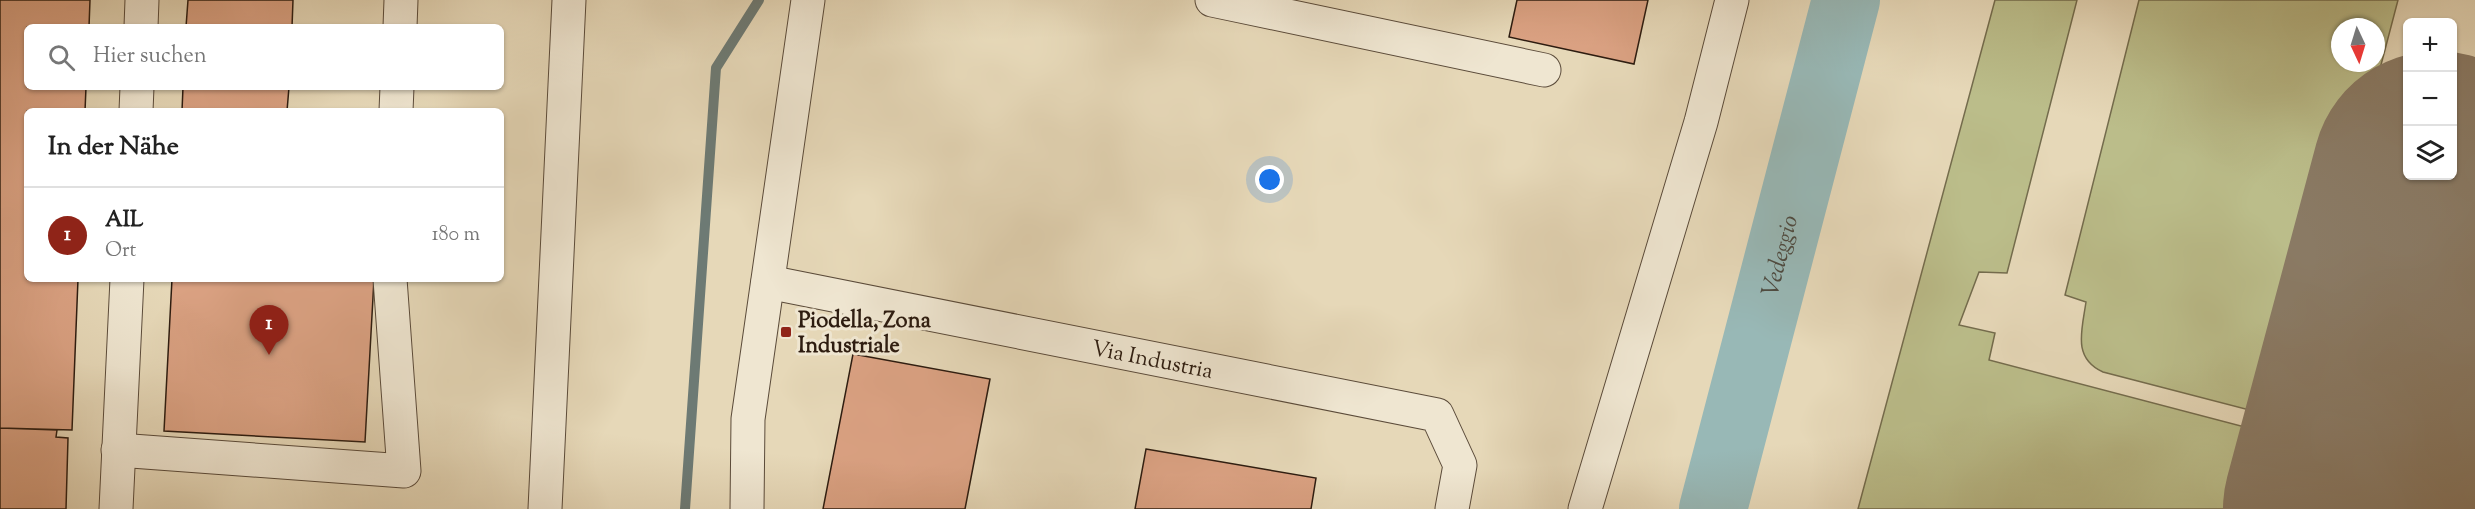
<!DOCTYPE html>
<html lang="de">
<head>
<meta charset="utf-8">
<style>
	body { margin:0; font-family:"Sorts Mill Goudy",serif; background:#f2f2f2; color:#222 }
	.controls { position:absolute; right:18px; top:18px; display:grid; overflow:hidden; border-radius:9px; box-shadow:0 2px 4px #0004 }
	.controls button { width:54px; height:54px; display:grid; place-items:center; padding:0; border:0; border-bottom:2px solid #e0e0e0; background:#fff; color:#222; font:30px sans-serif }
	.compass { position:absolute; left:2331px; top:18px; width:54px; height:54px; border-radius:50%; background:#fff; box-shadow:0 2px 4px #0004; rotate:176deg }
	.you { position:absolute; left:1270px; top:180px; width:21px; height:21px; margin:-15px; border:4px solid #fff; border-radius:50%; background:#1a73e8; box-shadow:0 0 0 9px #1a73e833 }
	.badge { display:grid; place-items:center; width:39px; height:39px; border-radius:50%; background:#8f2418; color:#fff; font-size:20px; font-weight:700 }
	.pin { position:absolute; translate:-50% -50px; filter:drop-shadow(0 2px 3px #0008) }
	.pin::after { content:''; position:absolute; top:32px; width:21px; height:18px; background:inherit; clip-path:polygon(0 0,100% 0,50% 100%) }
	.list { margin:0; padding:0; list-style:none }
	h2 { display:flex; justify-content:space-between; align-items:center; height:78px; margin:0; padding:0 24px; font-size:26px }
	h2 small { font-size:20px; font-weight:400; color:#767676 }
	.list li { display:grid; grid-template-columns:39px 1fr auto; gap:18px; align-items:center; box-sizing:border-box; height:96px; padding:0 24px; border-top:2px solid #e0e0e0 }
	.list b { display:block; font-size:22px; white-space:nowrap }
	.list p { margin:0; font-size:20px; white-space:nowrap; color:#767676 }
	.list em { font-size:20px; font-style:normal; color:#767676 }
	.icon { flex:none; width:33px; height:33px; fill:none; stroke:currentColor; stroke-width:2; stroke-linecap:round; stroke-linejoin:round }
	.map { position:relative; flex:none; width:2475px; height:509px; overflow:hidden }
	.search { position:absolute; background:#fff; box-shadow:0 2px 4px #0004; left:24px; top:24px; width:480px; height:66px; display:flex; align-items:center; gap:15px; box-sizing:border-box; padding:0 21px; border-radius:9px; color:#767676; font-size:22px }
	.panel { position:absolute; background:#fff; box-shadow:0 2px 4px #0004; left:24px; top:108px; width:480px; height:174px; border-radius:9px }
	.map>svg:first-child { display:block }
	.green { fill:#bbbd8a; stroke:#746c4d; stroke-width:1.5; fill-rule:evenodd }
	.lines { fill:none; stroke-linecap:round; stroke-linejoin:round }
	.stream { stroke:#6d7a74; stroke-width:10 }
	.river { stroke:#98b8b6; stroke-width:68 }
	.runway { stroke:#8a7a64; stroke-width:250 }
	.building { fill:#daa182; stroke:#2d1c10; stroke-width:1.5 }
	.minor-casing { stroke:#5b4b3a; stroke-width:35 }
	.minor { stroke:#efe6d1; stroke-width:33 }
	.poi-dot { fill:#8f2418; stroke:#efe6d1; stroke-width:2 }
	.labels { text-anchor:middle; stroke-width:6; stroke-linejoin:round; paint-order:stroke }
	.poi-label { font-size:22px; font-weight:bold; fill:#2d1c10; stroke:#efe6d1; text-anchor:start }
	.street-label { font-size:22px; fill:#2d1c10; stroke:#efe6d1 }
	.water-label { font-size:24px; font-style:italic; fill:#4d4b42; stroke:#efe6d1 }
</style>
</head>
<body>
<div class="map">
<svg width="2475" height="509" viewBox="0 0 2475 509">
	<rect width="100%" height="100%" fill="#e6d8b8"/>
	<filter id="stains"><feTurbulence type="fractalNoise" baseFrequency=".00333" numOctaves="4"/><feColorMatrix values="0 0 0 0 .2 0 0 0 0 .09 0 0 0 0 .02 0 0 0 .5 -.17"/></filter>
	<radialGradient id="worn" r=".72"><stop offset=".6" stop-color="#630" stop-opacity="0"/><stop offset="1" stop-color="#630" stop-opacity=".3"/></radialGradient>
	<path class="green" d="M1995,0h82l-70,273 -28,-1 -20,53 36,8 -6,27 294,77 -19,72h-406z
		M2139,0h259l-110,420 -185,-48c-31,-14 -21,-42 -17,-70l-21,-7zM2340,27h36v36h-36z
		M2475,372v137h-36z"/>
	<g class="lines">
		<path class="stream" d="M685,509l31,-441 43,-68"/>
		<path class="river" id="s1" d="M1713,509l133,-509"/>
		<path class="runway" d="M2348,509l89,-333"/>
	</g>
	<path class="building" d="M0,0h90l-1,27h-62v60h59l-1,24h-58v168h51l-6,151 -72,-2z
		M188,0h105l-1,27h-106z
		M1517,0h131l-14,64 -125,-27z
		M183,87h106l-2,24h-105z
		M172,279h202l-9,163 -201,-11z
		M853,354l137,25 -25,130h-142z
		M0,428l57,2 -1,7 12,1 -2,71h-66z
		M1146,449l170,29 -5,31h-176z"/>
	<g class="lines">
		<defs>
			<g id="minor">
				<path d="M1212,0l332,70"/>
				<path d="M141,27l1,-27"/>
				<path d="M400,27l1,-27"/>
				<path d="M136,111l1,-24"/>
				<path d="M396,111l1,-24"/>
				<path id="s2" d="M768,282l669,133 23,50 -8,44"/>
				<path d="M118,450l286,21 -14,-192"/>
				<path d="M116,509l11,-230"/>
				<path d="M545,509l24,-509"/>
				<path d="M747,509l1,-90 60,-419"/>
				<path d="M1585,509l116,-387 31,-122"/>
			</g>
		</defs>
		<use href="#minor" class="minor-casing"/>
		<use href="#minor" class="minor"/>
	</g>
	<rect class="poi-dot" x="780" y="326" width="12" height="12" rx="3"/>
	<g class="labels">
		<g class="poi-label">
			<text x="798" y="327">Piodella, Zona<tspan x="798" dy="25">Industriale</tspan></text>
		</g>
		<g class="street-label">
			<text dy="8" stroke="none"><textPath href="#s2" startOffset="392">Via Industria</textPath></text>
		</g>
		<g class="water-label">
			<text dy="8" stroke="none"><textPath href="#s1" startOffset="262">Vedeggio</textPath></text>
		</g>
	</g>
	<rect width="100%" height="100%" filter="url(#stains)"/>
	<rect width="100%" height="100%" fill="url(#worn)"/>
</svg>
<div class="controls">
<button>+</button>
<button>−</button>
<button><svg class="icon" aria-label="layers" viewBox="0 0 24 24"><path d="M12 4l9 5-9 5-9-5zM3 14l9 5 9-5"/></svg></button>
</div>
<svg class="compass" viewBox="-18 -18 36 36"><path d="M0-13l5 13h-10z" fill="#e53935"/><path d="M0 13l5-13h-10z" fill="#767676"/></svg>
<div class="you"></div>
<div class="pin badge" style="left:269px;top:355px">1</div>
<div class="search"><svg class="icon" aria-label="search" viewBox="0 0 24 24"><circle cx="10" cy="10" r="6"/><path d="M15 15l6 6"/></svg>Hier suchen</div>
<section class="panel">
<h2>In der Nähe<small></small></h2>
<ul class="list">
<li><span class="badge">1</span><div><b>AIL</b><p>Ort</p></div><em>180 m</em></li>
</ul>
</section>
</div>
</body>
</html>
